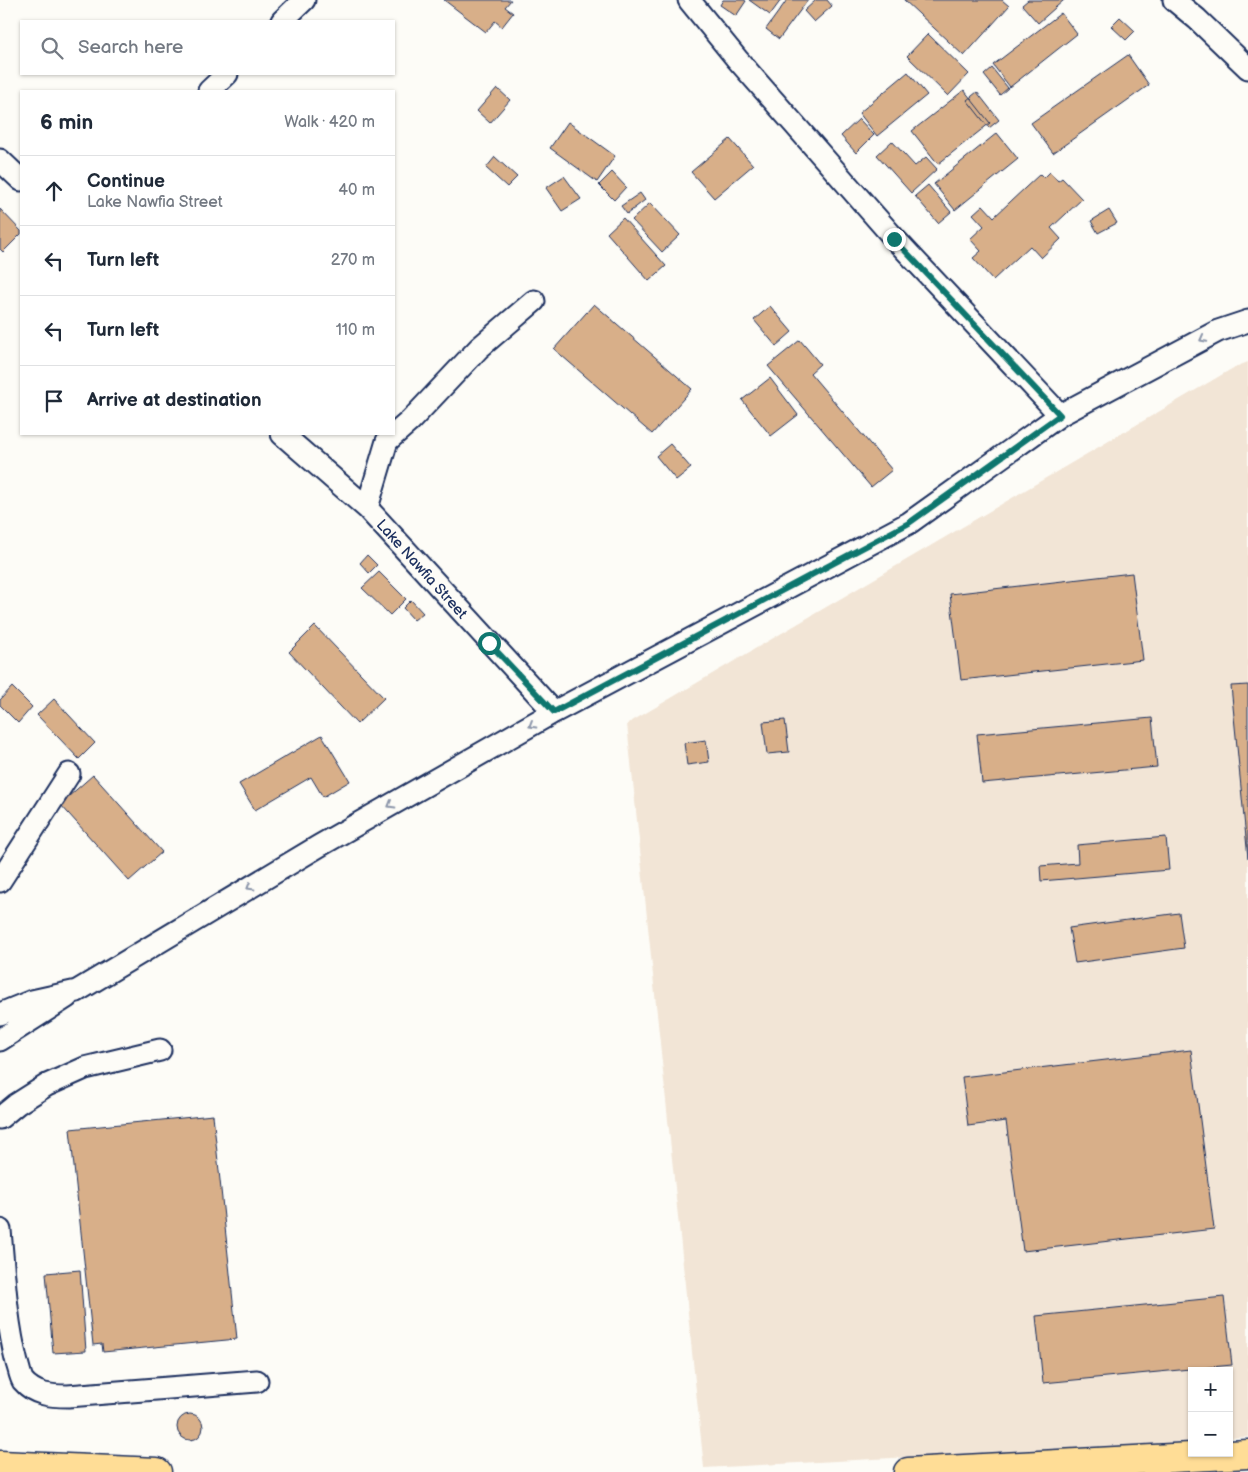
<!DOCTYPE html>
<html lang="en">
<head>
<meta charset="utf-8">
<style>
	body { margin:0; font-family:"Balsamiq Sans",sans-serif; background:#f6f6f7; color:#1f2937 }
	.controls { position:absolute; right:15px; bottom:15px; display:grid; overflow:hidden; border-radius:0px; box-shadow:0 1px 4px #0004 }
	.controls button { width:45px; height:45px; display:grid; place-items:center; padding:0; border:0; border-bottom:1px solid #e0e1e3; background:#fff; color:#1f2937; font:25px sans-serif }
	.stop { position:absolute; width:15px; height:15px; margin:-11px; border:4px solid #0f766e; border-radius:50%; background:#fff }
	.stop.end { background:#0f766e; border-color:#fff; box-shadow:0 1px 5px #0008 }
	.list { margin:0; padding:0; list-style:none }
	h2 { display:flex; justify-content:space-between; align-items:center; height:65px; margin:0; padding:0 20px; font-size:21px }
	h2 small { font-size:16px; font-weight:400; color:#747a83 }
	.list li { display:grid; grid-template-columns:32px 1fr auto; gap:15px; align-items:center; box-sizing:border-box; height:70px; padding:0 20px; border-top:1px solid #e0e1e3 }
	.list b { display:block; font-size:19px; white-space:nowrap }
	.list p { margin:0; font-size:16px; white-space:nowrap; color:#747a83 }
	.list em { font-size:16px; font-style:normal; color:#747a83 }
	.icon { flex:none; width:28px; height:28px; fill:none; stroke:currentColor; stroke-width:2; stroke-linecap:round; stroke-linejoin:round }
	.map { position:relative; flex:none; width:1248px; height:1472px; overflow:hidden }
	.search { position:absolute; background:#fff; box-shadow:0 1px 4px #0004; left:20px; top:20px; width:375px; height:55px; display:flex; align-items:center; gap:12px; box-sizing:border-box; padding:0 18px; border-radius:0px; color:#747a83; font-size:19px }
	.panel { position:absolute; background:#fff; box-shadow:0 1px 4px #0004; left:20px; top:90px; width:375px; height:345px; border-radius:0px }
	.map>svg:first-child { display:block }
	.built { fill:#f2e5d6 }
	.building { fill:#d8af89; stroke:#1b2f5e }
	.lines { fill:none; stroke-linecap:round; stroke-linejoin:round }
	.minor-casing { stroke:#1b2f5e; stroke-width:25 }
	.major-casing { stroke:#1b2f5e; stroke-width:31 }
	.minor { stroke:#fdfcf7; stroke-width:21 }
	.major { stroke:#ffdd96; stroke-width:28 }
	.oneway { stroke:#8c96aa }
	.route { stroke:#0f766e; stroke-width:6 }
	.labels { text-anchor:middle; stroke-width:4.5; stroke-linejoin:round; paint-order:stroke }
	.street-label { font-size:15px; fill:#1b2f5e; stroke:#fdfcf7 }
</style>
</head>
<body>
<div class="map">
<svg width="1248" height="1472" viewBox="0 0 1248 1472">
	<rect width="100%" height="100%" fill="#fdfcf7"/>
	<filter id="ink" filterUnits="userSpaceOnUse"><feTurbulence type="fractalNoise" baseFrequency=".02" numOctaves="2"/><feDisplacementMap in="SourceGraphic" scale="10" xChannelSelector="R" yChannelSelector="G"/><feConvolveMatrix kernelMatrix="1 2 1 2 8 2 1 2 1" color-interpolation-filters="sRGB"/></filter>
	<g filter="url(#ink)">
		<path class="built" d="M1248,362v1075l-19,1v-67h-37v71l-488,26 -77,-744 608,-357z"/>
		<path class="building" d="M444,0h67l-6,7 8,6 -11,14 -7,-6 -9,11z
			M723,0h21l2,1 -10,15 -16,-11z
			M749,0h32l-11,15z
			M787,0h21l-29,39 -13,-10z
			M816,0h11l5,6 -18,16 -10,-11z
			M904,0h98l7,6 -45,50z
			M1028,0h36l-26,23 -16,-18z
			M1061,13l16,21 -67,53 -17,-22z
			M1120,17l15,14 -9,9 -15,-14z
			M928,34l41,40 -21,22 -41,-40z
			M1128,55l21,30 -96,68 -22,-30z
			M992,68l16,20 -8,7 -16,-20z
			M908,72l19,23 -50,41 -18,-23z
			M497,88l13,12 -20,23 -13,-12z
			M964,90l26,33 -52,41 -26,-33z
			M977,92l22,28 -10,8 -22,-28z
			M859,119l15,16 -18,18 -15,-17z
			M568,122l47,34 -18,26 -47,-34z
			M997,133l21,26 -63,51 -21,-26z
			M730,139l23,26 -39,33 -23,-26z
			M892,141l23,25 11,-9 11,12 -26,24 -34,-38z
			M495,157l22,20 -10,10 -21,-19z
			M612,172l14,15 -12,13 -15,-15z
			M1050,172l8,9 4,-3 20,21 -31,29 10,11 -20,19 -11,-12 -37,34 -20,-22 8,-7 -11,-12 14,-13 -11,-12 10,-9 11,12 46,-43 4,4z
			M564,176l17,23 -19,12 -16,-23z
			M928,185l23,27 -13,11 -23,-27z
			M640,193l5,7 -18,14 -6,-8z
			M650,203l30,32 -18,17 -30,-32z
			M0,209l21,22v3l-18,18 -3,-3z
			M1109,210l8,13 -19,10 -7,-12z
			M623,218l43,48 -17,15 -42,-48z
			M594,304l98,85 -40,45 -98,-85z
			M770,306l22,26 -16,14 -22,-26z
			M800,340l20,24 -10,9 82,97 -21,17 -103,-121z
			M770,378l28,37 -27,21 -29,-36z
			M670,444l21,24 -15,12 -20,-24z
			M367,555l10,10 -8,8 -9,-10z
			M379,572l27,27 -16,16 -28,-27z
			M1132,573l11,87 -182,20 -11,-86z
			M411,600l12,13 -9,7 -11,-12z
			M315,626l69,72 -27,26 -68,-72z
			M1248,685v173l-17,-172z
			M12,687l20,20 -14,16 -18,-18v-5z
			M54,699l41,44 -16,16 -42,-44z
			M1152,718l5,49 -175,16 -5,-49z
			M785,720l4,32 -22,2 -4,-32z
			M322,735l28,46 -27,16 -12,-20 -56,33 -16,-26z
			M706,740l3,22 -22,3 -3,-22z
			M93,775l69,77 -33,29 -69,-77z
			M1166,837l3,33 -128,11 -1,-15 38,-3 -1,-18z
			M1179,913l5,35 -109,15 -6,-35z
			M1191,1050l23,179 -191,22 -17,-130 -38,5 -6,-49z
			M213,1115l24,224 -134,13 -1,-8 -9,1 -23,-216z
			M80,1270l6,81 -33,2 -7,-80z
			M1224,1297l8,68 -189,18 -7,-67z
			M177 1427a13 13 0 1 1 26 0a13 13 0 1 1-26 0Z"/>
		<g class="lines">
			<defs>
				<path id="minor" d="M689,0l48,59 158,180 165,176
					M1174,0l23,19 51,49
					M282,21l22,-21
					M209,91l18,-17
					M0,160l21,20
					M282,434l85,74 187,204
					M367,508l20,-67 23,-20 69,-73 55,-47
					M0,881l69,-107
					M0,1014l32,-13 45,-10 242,-145 235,-134 355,-189 151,-108 158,-84 30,-10
					M0,1040l67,-43
					M0,1118l17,-14 30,-19 38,-17 75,-18
					M0,1230c4,45 6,89 17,133 2,5 3,13 6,18 12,14 28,15 45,15l189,-15"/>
				<path id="major" d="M0,1465l157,7
					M908,1472l340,-18"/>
			</defs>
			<use href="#minor" class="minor-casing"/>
			<use href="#major" class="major-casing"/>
			<use href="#minor" class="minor"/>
			<use href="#major" class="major"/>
		</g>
		<defs><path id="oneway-chevron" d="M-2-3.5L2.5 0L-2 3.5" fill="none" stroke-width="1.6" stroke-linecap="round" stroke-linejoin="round" transform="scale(1.25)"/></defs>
		<g class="oneway">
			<use href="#oneway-chevron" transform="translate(1203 339) rotate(152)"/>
			<use href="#oneway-chevron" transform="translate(532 725) rotate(150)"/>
			<use href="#oneway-chevron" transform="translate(391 805) rotate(150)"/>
			<use href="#oneway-chevron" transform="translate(250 887) rotate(149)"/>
		</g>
	</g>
	<g class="lines" filter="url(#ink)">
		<path class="route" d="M489,643l65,69 355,-189 151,-108 -166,-176"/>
	</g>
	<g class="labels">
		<g class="street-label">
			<text transform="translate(422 569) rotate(48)" y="5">Lake Nawfia Street</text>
		</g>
	</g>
</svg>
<div class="controls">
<button>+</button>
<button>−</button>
</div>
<div class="stop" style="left:489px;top:643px"></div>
<div class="stop end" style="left:894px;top:239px"></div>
<div class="search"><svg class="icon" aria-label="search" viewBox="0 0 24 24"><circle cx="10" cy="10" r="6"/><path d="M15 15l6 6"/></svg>Search here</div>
<section class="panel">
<h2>6 min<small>Walk · 420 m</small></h2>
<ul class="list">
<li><svg class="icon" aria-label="ahead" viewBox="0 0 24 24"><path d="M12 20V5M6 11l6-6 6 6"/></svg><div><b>Continue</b><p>Lake Nawfia Street</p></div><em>40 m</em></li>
<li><svg class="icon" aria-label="left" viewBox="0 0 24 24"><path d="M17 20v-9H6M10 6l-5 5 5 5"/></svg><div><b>Turn left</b></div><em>270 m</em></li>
<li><svg class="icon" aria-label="left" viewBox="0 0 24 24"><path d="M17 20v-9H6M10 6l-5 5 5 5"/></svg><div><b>Turn left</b></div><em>110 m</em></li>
<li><svg class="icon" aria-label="arrive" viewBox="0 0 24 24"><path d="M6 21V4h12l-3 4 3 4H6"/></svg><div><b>Arrive at destination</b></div></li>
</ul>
</section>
</div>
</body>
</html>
